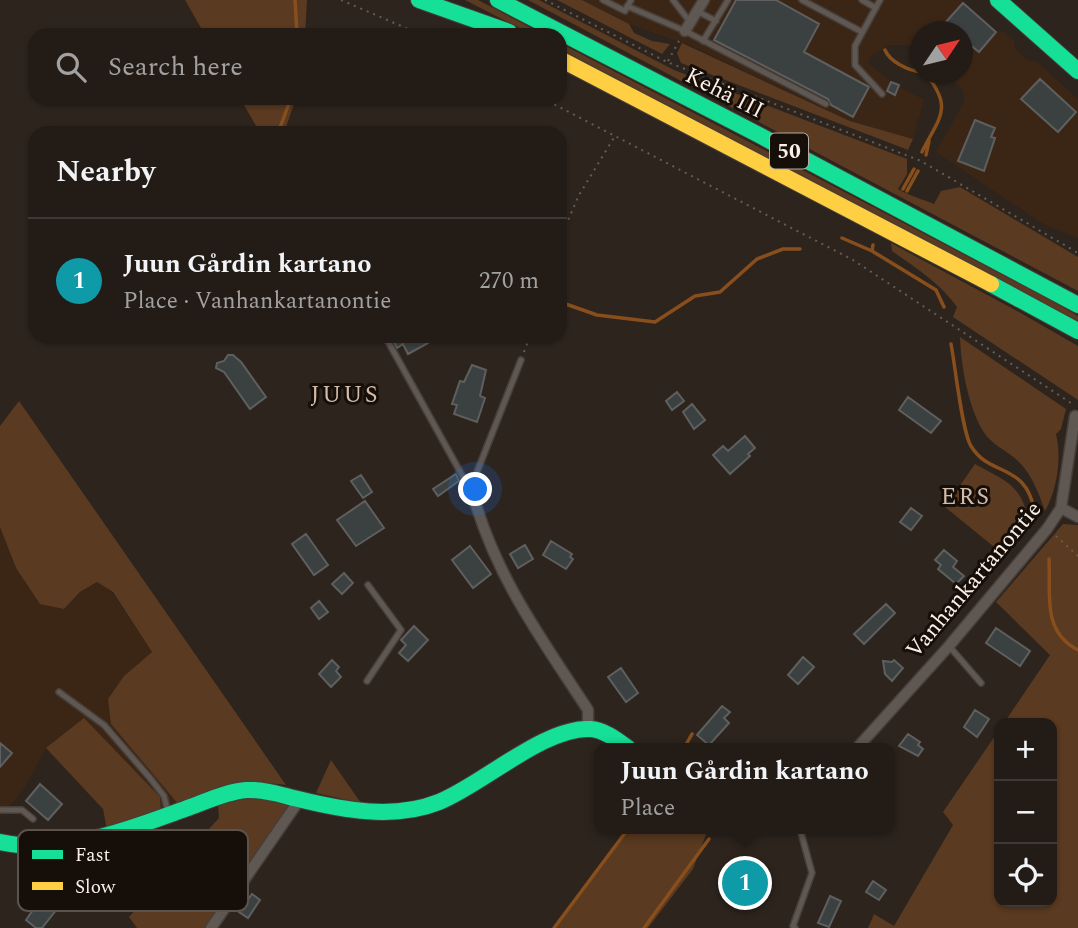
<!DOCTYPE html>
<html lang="en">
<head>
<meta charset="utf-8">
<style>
	body { margin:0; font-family:Spectral,serif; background:#2a241f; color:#f1f3f6 }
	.controls { position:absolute; right:21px; bottom:21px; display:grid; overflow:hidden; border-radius:14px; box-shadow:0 2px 5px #0004 }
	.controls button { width:63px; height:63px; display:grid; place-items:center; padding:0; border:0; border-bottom:2px solid #3f3935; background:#221b16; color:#f1f3f6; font:35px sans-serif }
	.compass { position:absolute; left:910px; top:21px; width:63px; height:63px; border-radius:50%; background:#221b16; box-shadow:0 2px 5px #0004; rotate:55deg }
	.you { position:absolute; left:476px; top:490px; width:24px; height:24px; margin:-18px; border:5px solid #fff; border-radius:50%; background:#1a73e8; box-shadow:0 0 0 10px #1a73e833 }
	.badge { display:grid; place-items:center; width:46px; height:46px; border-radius:50%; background:#b45309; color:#fff; font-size:23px; font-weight:700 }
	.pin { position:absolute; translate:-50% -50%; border:4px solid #fff; box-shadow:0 2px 7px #0006 }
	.popup { position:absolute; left:594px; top:743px; width:301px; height:91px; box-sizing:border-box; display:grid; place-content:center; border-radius:14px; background:#221b16; filter:drop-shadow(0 2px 5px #0005); font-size:23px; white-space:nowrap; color:#a2a1a1 }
	.popup b { font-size:26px; color:#f1f3f6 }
	.popup::after { content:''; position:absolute; left:50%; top:100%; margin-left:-14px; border:14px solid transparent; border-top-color:#221b16 }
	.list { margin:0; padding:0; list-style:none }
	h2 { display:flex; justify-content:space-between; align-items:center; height:91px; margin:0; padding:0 28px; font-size:30px }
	h2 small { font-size:23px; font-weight:400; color:#a2a1a1 }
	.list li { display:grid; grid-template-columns:46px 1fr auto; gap:21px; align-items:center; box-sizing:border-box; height:126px; padding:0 28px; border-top:2px solid #3f3935 }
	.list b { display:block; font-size:26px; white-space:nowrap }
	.list p { margin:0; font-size:23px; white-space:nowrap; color:#a2a1a1 }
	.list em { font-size:23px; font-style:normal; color:#a2a1a1 }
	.icon { flex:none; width:38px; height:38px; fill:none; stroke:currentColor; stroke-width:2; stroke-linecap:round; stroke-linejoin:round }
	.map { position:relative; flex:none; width:1078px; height:928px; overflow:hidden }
	.search { position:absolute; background:#221b16; box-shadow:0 2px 5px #0004; left:28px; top:28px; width:539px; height:77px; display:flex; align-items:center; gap:18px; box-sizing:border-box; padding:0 24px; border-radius:21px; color:#a2a1a1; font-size:26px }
	.panel { position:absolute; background:#221b16; box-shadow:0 2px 5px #0004; left:28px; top:126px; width:539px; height:217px; border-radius:21px }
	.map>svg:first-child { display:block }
	.built { fill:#3b2616 }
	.green { fill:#5a3a20 }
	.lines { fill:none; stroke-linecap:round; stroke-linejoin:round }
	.stream { stroke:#884f1d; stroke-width:3.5 }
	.building { fill:#3b4141; stroke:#5e5f5e; stroke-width:2 }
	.lane-casing { stroke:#473e39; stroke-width:8 }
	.street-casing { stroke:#473e39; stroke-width:13 }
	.fast-casing { stroke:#473e39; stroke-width:18 }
	.slow-casing { stroke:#473e39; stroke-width:18 }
	.path { stroke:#635d58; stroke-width:2; stroke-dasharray:2 5; stroke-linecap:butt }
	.lane { stroke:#5e5752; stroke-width:5 }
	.street { stroke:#5e5752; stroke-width:10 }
	.fast { stroke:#16e098; stroke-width:16 }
	.slow { stroke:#ffcf43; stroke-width:16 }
	.labels { text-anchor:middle; stroke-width:6; stroke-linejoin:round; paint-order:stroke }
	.shield { fill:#160e08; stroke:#b6aca4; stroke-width:2 }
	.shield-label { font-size:21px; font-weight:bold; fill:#fbefe7 }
	.street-label { font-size:23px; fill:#fbefe7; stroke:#160e08 }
	.neighbourhood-label { font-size:24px; letter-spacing:2px; fill:#d2bbab; stroke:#160e08 }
	.key { fill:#160e08; stroke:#5b524b; stroke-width:2 }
	.key-label { font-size:19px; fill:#fbefe7 }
</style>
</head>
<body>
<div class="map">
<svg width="1078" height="928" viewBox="0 0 1078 928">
	<rect width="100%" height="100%" fill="#2d241d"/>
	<path class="built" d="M582,0h380l3,5 31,27 7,-1 11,10 1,8 13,12h8l42,38v139l-35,-14 -107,-72 28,-50 -1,-11 -15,-17h14v-42h-42v19l-10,-6h-20l-19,11 -3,7 23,19 33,18 -11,39 -63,-18 -156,-74 -65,-23z
		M0,527l16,41 48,41 17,-17 16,-10 15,10 40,60 -28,24 55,129 -18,6 -115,-63 -22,41 -24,28z"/>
	<path class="green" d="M185,0h122l-2,35h-100z
		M465,0h13l67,35h-12z
		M528,0h11l135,70 233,89v15l-9,15c12,7 24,10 36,15l7,-13 19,-4 118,70v34z
		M557,0h25l47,24 5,9 18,8 18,3 -8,10z
		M560,43l483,253 35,20v5l-518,-272z
		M682,43l168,78 63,18 -5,11 -5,-2 -222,-85 -4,-10z
		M240,98h56l-12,35h-24z
		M891,243l128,69 59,34v54l-125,-83 4,-10c-17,-24 -41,-39 -65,-56z
		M960,337l106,72 -5,20 -5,5c6,24 1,56 -11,77 -6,-17 -12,-34 -25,-48 -10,-11 -29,-18 -37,-32 -15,-25 -22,-65 -23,-94z
		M19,401l267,384c-48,-6 -63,2 -107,20l-68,-81 -3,-25 16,-23 28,-24 -39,-60 -16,-10 -17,10 -16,17 -24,-5 -24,-36 -16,-41v-101z
		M975,464c29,16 48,21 53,57l-24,34 -59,-48z
		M1063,524l15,1v403h-210l6,-14 20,12 59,-101 -10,-13 56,-82v172h53v-179h-48l46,-68 -54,-53z
		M84,718l76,79 1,14 -54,19 -4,-21 -57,-61z
		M331,760l30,43 -45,-10z
		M268,798l19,3 2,6 -80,121h-72l-8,-11 90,-99 -1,-13 26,-6z
		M628,829h80l-15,40 -45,59h-94z"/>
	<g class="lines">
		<path class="stream" d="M295,0l2,35
			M885,50c5,12 23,20 35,22
			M278,133l13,-35
			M922,152c17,-35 32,-43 4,-78
			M926,155l3,-14
			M903,189l11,-20
			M907,191l11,-20
			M842,238l30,13
			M873,245l-1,6 64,39 8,17
			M560,302l37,13 58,7 40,-26 25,-4 37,-33 26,-10h17
			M951,344c4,20 11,88 20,102 19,32 56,15 64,68
			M1049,559c2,34 -8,72 29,91
			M684,748l8,-14
			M554,928l74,-99
			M644,928l65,-89"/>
	</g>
	<path class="building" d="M736,0h40l43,24 -15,28 65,35 -16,30 -22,-12 -3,-6 -114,-59z
		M963,3l33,29 -17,20 -17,-14v-6h-7l-10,-9z
		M1040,79l36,33 -18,20 -37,-33z
		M891,82l8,3 -4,10 -8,-4z
		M975,120l20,8 -4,9 4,1 -11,33 -26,-10z
		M391,336h33l4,7 -20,11 -5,-10 -6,4z
		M228,355h5l8,7 25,35 -16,12 -26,-37 -8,-4 1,-5 7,-2z
		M472,365l14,5 -6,26 5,2 -8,24 -23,-8 3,-9 -5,-1 8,-23 4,1z
		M677,392l7,9 -12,9 -6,-9z
		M908,397l33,24 -10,12 -32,-23z
		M692,404l13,16 -11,9 -11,-17z
		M745,436l10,12 -7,6 2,2 -20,18 -17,-19 10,-9 5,5z
		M456,474l3,7 -21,15 -5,-7z
		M361,475l11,17 -9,6 -12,-17z
		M365,501l19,27 -28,18 -19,-26z
		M911,508l11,8 -11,14 -11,-8z
		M306,534l22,31 -14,10 -22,-31z
		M551,541l21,13 -2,3 3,2 -7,10 -23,-14z
		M525,545l8,14 -15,9 -8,-14z
		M470,546l21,28 -18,14 -21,-28z
		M944,550l13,11 -4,6 11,9 -8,8 -18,-15 3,-4 -6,-5z
		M344,573l9,10 -11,11 -10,-10z
		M319,601l9,11 -9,7 -8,-11z
		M886,604l9,9 -31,31 -10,-10z
		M414,626l14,14 -20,21 -9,-8 7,-8 -5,-5z
		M996,628l34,23 -10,15 -34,-23z
		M803,657l11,10 -16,17 -10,-9z
		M332,660l7,7 -3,4 5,6 -10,10 -12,-13z
		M894,660l9,8 -11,13 -7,-7 -2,-13 9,1z
		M621,668l17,25 -12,9 -18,-25z
		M722,706l8,6 -6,6 5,5 -20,22 -12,-10z
		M975,710l14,9 -12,18 -13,-10z
		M908,734l12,8 -2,3 5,4 -5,7 -19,-10z
		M0,743l12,10 -12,14z
		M40,784l22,20 -14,16 -22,-19z
		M166,837l8,6 -17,20 -7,-6z
		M127,846l21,16 -11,14 -8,-6 -10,13 -13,-11z
		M735,865l10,7 4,-4 9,6 -3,5 10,7 -11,14 -29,-20z
		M873,881l13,9 -7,10 -13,-8z
		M252,894l8,6 -12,18 -9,-6z
		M830,896l11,5 -12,26 -11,-4z
		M42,897l15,12 -15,19h-6l-10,-8z"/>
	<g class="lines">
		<defs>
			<path id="lane" d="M603,0l22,11 6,-11
				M673,0l17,22
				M802,0l60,32
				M862,0l14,8
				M880,0l-25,46v19l27,29
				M627,6l58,25 141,73
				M697,11l19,10
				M703,41l25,-41
				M385,336l88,159
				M473,495l4,-23 44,-112
				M949,646l32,37
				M367,681l34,-51 -33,-45
				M59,692l45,33 46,53 14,18 4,16
				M0,810h22l11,9
				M795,928l-2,-2 19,-53 -12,-44"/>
			<path id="street" d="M685,31l19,-31
				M473,495c24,84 68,143 115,215v19
				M1061,508l17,9
				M857,748l92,-102 98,-117 14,-21 14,-92
				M211,928l89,-129"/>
			<path id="fast" d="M419,0l90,32
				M498,0l261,135 319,170
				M998,0l80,71
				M991,284l87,47
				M0,842c62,14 127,-12 185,-33 20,-7 40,-17 61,-19 18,-1 35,5 52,9 45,11 96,21 141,3 43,-17 106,-76 152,-73 13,1 26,11 37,19"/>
			<path id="slow" d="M560,59l431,225"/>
		</defs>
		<use href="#lane" class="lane-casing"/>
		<use href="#street" class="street-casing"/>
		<use href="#fast" class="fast-casing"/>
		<use href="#slow" class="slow-casing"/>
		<path class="path" d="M341,0l81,35
			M545,0l122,62 254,99 157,92
			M668,61l11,-20
			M542,98l311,162 221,145
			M560,239l19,-44 36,-59
			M524,352l6,-16
			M1056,536l22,20"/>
		<use href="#lane" class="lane"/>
		<use href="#street" class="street"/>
		<use href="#fast" class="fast"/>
		<use href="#slow" class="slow"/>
	</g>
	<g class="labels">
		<rect class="shield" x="770" y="133.5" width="38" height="35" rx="5"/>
		<g class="shield-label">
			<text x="789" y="158">50</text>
		</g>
		<g class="street-label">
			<text transform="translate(725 92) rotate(27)" y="8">Kehä III</text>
			<text transform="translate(973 579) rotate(-50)" y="8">Vanhankartanontie</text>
		</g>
		<g class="neighbourhood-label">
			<text x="345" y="402">JUUS</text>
			<text x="966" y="504">ERS</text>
		</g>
	</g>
	<rect x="18" y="830" width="230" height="81" rx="10" class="key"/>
	<rect x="32" y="850" width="31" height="9" fill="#16e098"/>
	<rect x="32" y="882" width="31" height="8" fill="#ffcf43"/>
	<g class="key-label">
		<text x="75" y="861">Fast</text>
		<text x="75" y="893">Slow</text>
	</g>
</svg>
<div class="controls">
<button>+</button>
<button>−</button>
<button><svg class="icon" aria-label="locate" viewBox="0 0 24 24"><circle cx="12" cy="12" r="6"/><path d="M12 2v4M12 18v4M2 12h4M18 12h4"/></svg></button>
</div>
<svg class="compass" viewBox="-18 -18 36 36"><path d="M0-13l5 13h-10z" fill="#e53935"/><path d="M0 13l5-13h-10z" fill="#a2a1a1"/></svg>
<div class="you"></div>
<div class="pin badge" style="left:745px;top:883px;background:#0f9aa8">1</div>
<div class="popup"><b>Juun Gårdin kartano</b>Place</div>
<div class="search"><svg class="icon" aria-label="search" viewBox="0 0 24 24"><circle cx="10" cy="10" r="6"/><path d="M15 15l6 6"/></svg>Search here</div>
<section class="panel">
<h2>Nearby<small></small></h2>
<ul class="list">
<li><span class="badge" style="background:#0f9aa8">1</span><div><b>Juun Gårdin kartano</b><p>Place · Vanhankartanontie</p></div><em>270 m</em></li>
</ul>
</section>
</div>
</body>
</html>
